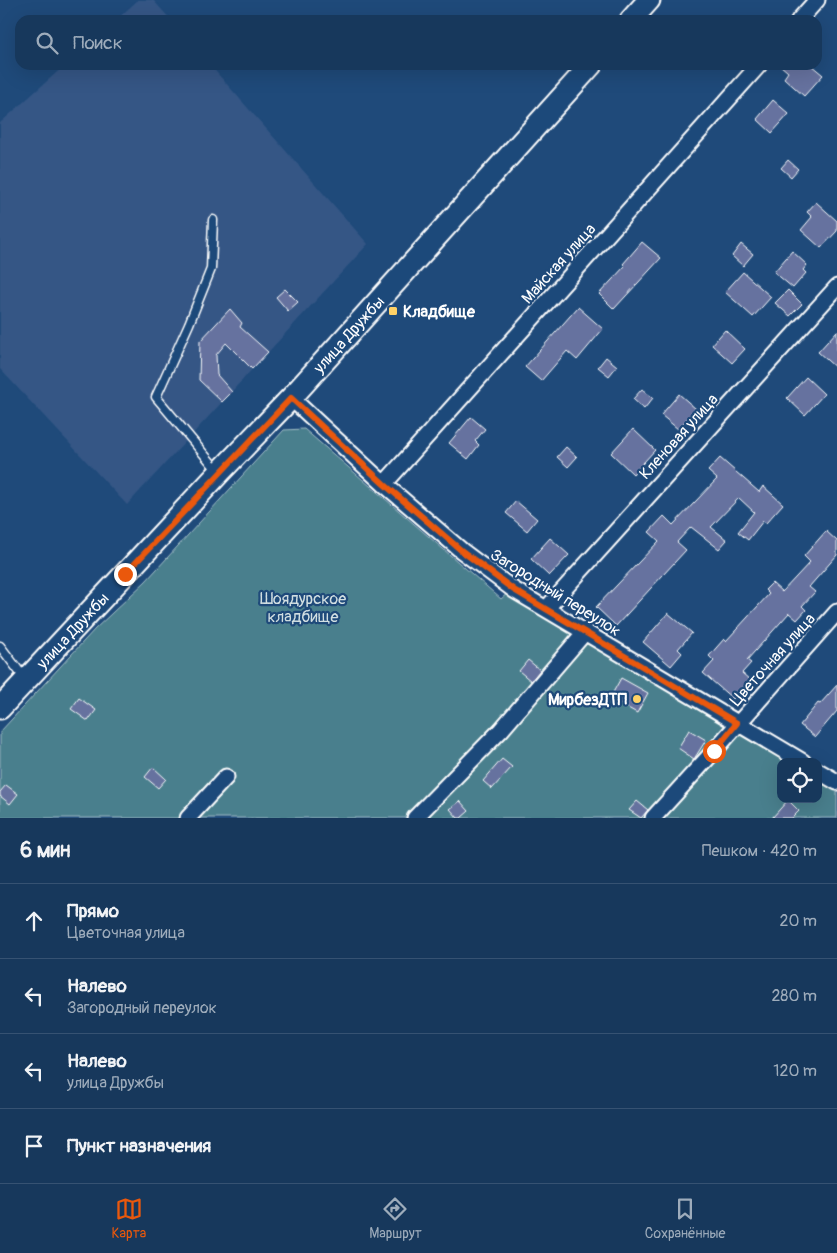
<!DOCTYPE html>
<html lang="ru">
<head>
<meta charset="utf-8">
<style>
	body { margin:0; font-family:Pangolin,sans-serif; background:#203f62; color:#f1f3f6 }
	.controls { position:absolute; right:15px; bottom:15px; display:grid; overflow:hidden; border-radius:10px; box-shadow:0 5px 20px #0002 }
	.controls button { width:45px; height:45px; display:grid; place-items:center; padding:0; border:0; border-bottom:1px solid #365272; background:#17385c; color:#f1f3f6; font:25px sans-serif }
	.stop { position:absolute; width:15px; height:15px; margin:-11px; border:4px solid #ea580c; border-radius:50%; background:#fff }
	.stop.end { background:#ea580c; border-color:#fff; box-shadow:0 1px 5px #0008 }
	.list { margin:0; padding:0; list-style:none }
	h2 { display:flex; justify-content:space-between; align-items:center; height:65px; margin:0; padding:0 20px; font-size:21px }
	h2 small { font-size:16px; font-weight:400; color:#9eacbb }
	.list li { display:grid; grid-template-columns:32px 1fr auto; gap:15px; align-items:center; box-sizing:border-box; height:75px; padding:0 20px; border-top:1px solid #365272 }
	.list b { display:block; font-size:19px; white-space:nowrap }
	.list p { margin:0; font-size:16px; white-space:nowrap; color:#9eacbb }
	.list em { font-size:16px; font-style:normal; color:#9eacbb }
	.icon { flex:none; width:28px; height:28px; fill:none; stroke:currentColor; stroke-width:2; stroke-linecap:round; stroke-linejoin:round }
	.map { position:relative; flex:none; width:837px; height:818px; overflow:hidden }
	.search { position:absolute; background:#17385c; box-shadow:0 5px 20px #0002; left:15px; right:15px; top:15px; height:55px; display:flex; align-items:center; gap:12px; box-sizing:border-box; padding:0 18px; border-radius:15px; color:#9eacbb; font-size:19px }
	.sheet { height:365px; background:#17385c }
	nav { display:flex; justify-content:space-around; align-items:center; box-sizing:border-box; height:70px; border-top:1px solid #365272; background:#17385c; font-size:14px; color:#9eacbb }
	nav a { display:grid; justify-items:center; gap:2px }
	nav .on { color:#ea580c }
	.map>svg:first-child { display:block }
	.built { fill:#345685 }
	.green { fill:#497f8d; stroke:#a4bfc6 }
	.building { fill:#66729f; stroke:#fff }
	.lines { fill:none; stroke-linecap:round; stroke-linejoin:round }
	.lane-casing { stroke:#fff; stroke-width:11 }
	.street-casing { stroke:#fff; stroke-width:19 }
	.secondary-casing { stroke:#fff; stroke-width:25 }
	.lane { stroke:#1f4a7a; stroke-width:8 }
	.street { stroke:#1f4a7a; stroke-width:15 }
	.secondary { stroke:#1f4a7a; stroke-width:21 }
	.route { stroke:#ea580c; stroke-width:6 }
	.poi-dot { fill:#ffd166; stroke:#1f4a7a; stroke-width:2 }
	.labels { text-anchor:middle; stroke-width:4.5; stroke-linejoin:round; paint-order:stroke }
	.street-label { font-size:16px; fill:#fff; stroke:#1f4a7a }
	.poi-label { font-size:16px; font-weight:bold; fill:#fff; stroke:#1f4a7a; text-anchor:start }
	.park-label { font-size:16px; fill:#d2dfe2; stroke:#1f4a7a }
</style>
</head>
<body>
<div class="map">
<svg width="837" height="818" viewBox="0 0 837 818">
	<rect width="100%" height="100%" fill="#1f4a7a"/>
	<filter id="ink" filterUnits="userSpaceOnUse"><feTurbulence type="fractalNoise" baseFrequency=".02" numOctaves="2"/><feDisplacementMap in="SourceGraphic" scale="10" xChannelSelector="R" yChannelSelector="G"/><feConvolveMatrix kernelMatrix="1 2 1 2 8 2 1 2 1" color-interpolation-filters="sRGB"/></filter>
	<g filter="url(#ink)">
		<path class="built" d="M138,0h15l18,20h-55z
			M65,65h145l158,179 -241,261 -127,-136v-246z"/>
		<path class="green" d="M304,429l197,170 8,-7 289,170h-17v37h37v-25l19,11v33h-837v-86l95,-103 51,-48 138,-151z"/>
		<path class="building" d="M780,65h31l12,10 -19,21 -20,-18 4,-6z
			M773,100l16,14 -17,19 -15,-14z
			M788,160l10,9 -7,8 -10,-9z
			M816,202l21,19v10l-16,17 -20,-18 11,-13 -5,-5z
			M642,242l19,16 -47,51 -15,-15 26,-28 -2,-2z
			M741,244l12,10 -10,12 -11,-10z
			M792,251l15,14 -4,5 3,3 -13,15 -19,-16z
			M743,272l28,25 -18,20 -28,-25z
			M285,289l13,13 -10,9 -12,-14z
			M788,290l14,14 -12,12 -15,-13z
			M578,307l25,22 -26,31 -10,-9 -26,30 -16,-14z
			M230,309l12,14 -2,4 28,25 -16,17 -26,-26 -10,12 1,20 15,17 -10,10 -23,-22 1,-39z
			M725,330l20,19 -13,14 -20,-18z
			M837,331v38l-19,-17z
			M606,357l11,9 -8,10 -11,-9z
			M806,377l18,17 -19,21 -18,-17z
			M642,389l11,9 -9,11 -11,-10z
			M679,394l17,15 -18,20 -17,-14z
			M471,417l14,12 -10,12 4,4 -11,14 -19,-16z
			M633,429l22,21 -22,24 -22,-21z
			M566,447l11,10 -9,10 -11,-10z
			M720,458l39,34 4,-6 20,18 -17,19 -3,-2 -15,19 -10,-8 16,-20 -15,-14 -28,29 16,13 -8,9 -28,-22 -14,15 9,8 -70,76 -20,-19 63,-66 -10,-9 15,-16 9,9 44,-46 -9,-8z
			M516,501l21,18 -10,12 -21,-18z
			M826,531l11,10v14l-28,32 6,5 -13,14 4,4 -9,10 -8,-7 -42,47 4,3 -9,10 8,7 -17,19 -30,-26 11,-12 -5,-5 15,-17 2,2 43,-47 -4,-4 7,-7 10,9 28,-30 -6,-6z
			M550,538l19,17 -20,21 -18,-17z
			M668,613l24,20 -14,16 4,4 -11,13 -28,-24z
			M528,660l12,10 -9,11 -12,-10z
			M621,678l27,15 -11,20 -27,-15z
			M837,685v26l-22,26 -15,-12 18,-22 2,1z
			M79,698l17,12 -8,11 -17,-12z
			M689,730l17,10 -12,19 -16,-11z
			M502,759l10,8 -20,22 -9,-8z
			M153,767l13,12 -8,9 -13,-11z
			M6,785l12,9 -8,10 -10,-8v-4z
			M788,800l11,11 -7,7h-20z
			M460,801l9,10 -8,7h-3l-8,-9z
			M637,801l11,9 -7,8 -12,-8z"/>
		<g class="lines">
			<defs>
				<path id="lane" d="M213,220l-2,49 -22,55 -33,73 62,74
					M0,646l25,33"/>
				<path id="street" d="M799,20l18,-20
					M291,398l93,86 78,67 52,39 289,172
					M384,484l375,-419
					M546,609l291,-322
					M818,771l19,11
					M188,818l38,-41
					M415,818l86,-88 84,-98
					M653,818l61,-67 123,-139"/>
				<g id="secondary">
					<path d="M631,20l18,-20"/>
					<path id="s1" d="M0,708l220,-236 71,-74 300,-333"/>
				</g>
			</defs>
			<use href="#lane" class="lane-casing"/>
			<use href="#street" class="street-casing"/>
			<use href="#secondary" class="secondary-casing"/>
			<use href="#lane" class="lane"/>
			<use href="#street" class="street"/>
			<use href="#secondary" class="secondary"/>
		</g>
	</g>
	<g class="lines" filter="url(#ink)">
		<path class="route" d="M125,574l166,-176 93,86 78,67 52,39 223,133 -23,28"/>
	</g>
	<g class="poi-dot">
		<rect x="388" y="306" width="10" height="10" rx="2.5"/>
		<circle cx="637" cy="699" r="5"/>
	</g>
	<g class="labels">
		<g class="street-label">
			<text transform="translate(558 263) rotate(-48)" y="6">Майская улица</text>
			<text dy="6" stroke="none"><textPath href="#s1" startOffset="511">улица Дружбы</textPath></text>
			<text transform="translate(678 436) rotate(-48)" y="6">Кленовая улица</text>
			<text transform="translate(556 592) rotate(32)" y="6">Загородный переулок</text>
			<text dy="6" stroke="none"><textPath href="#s1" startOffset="106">улица Дружбы</textPath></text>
			<text transform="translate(772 659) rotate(-48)" y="6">Цветочная улица</text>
		</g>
		<g class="poi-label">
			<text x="403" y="317">Кладбище</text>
			<text x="627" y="705" text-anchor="end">МирбезДТП</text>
		</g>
		<g class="park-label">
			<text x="303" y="604">Шоядурское<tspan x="303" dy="18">кладбище</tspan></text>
		</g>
	</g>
</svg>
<div class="controls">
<button><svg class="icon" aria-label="locate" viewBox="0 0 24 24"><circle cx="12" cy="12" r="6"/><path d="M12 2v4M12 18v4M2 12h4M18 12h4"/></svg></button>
</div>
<div class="stop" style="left:714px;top:751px"></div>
<div class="stop end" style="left:125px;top:574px"></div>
<div class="search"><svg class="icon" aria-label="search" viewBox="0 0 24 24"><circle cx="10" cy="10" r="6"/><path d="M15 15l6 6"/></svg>Поиск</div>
</div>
<section class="sheet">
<h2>6 мин<small>Пешком · 420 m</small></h2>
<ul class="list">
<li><svg class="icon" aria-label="ahead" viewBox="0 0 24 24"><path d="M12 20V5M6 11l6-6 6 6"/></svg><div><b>Прямо</b><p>Цветочная улица</p></div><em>20 m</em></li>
<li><svg class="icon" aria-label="left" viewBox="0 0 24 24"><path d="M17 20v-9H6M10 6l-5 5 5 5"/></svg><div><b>Налево</b><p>Загородный переулок</p></div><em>280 m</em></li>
<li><svg class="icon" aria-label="left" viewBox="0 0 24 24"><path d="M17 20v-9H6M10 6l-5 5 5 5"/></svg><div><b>Налево</b><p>улица Дружбы</p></div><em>120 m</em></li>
<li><svg class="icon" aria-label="arrive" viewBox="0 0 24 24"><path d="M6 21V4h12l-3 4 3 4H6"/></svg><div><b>Пункт назначения</b></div></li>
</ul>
</section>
<nav>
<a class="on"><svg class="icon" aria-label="map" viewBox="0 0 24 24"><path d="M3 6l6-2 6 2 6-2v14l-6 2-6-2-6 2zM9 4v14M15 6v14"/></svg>Карта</a>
<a><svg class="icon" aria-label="directions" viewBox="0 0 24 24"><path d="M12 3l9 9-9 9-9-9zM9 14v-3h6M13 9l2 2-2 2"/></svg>Маршрут</a>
<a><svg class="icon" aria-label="saved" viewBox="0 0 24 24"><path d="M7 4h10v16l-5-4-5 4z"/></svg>Сохранённые</a>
</nav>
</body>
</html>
